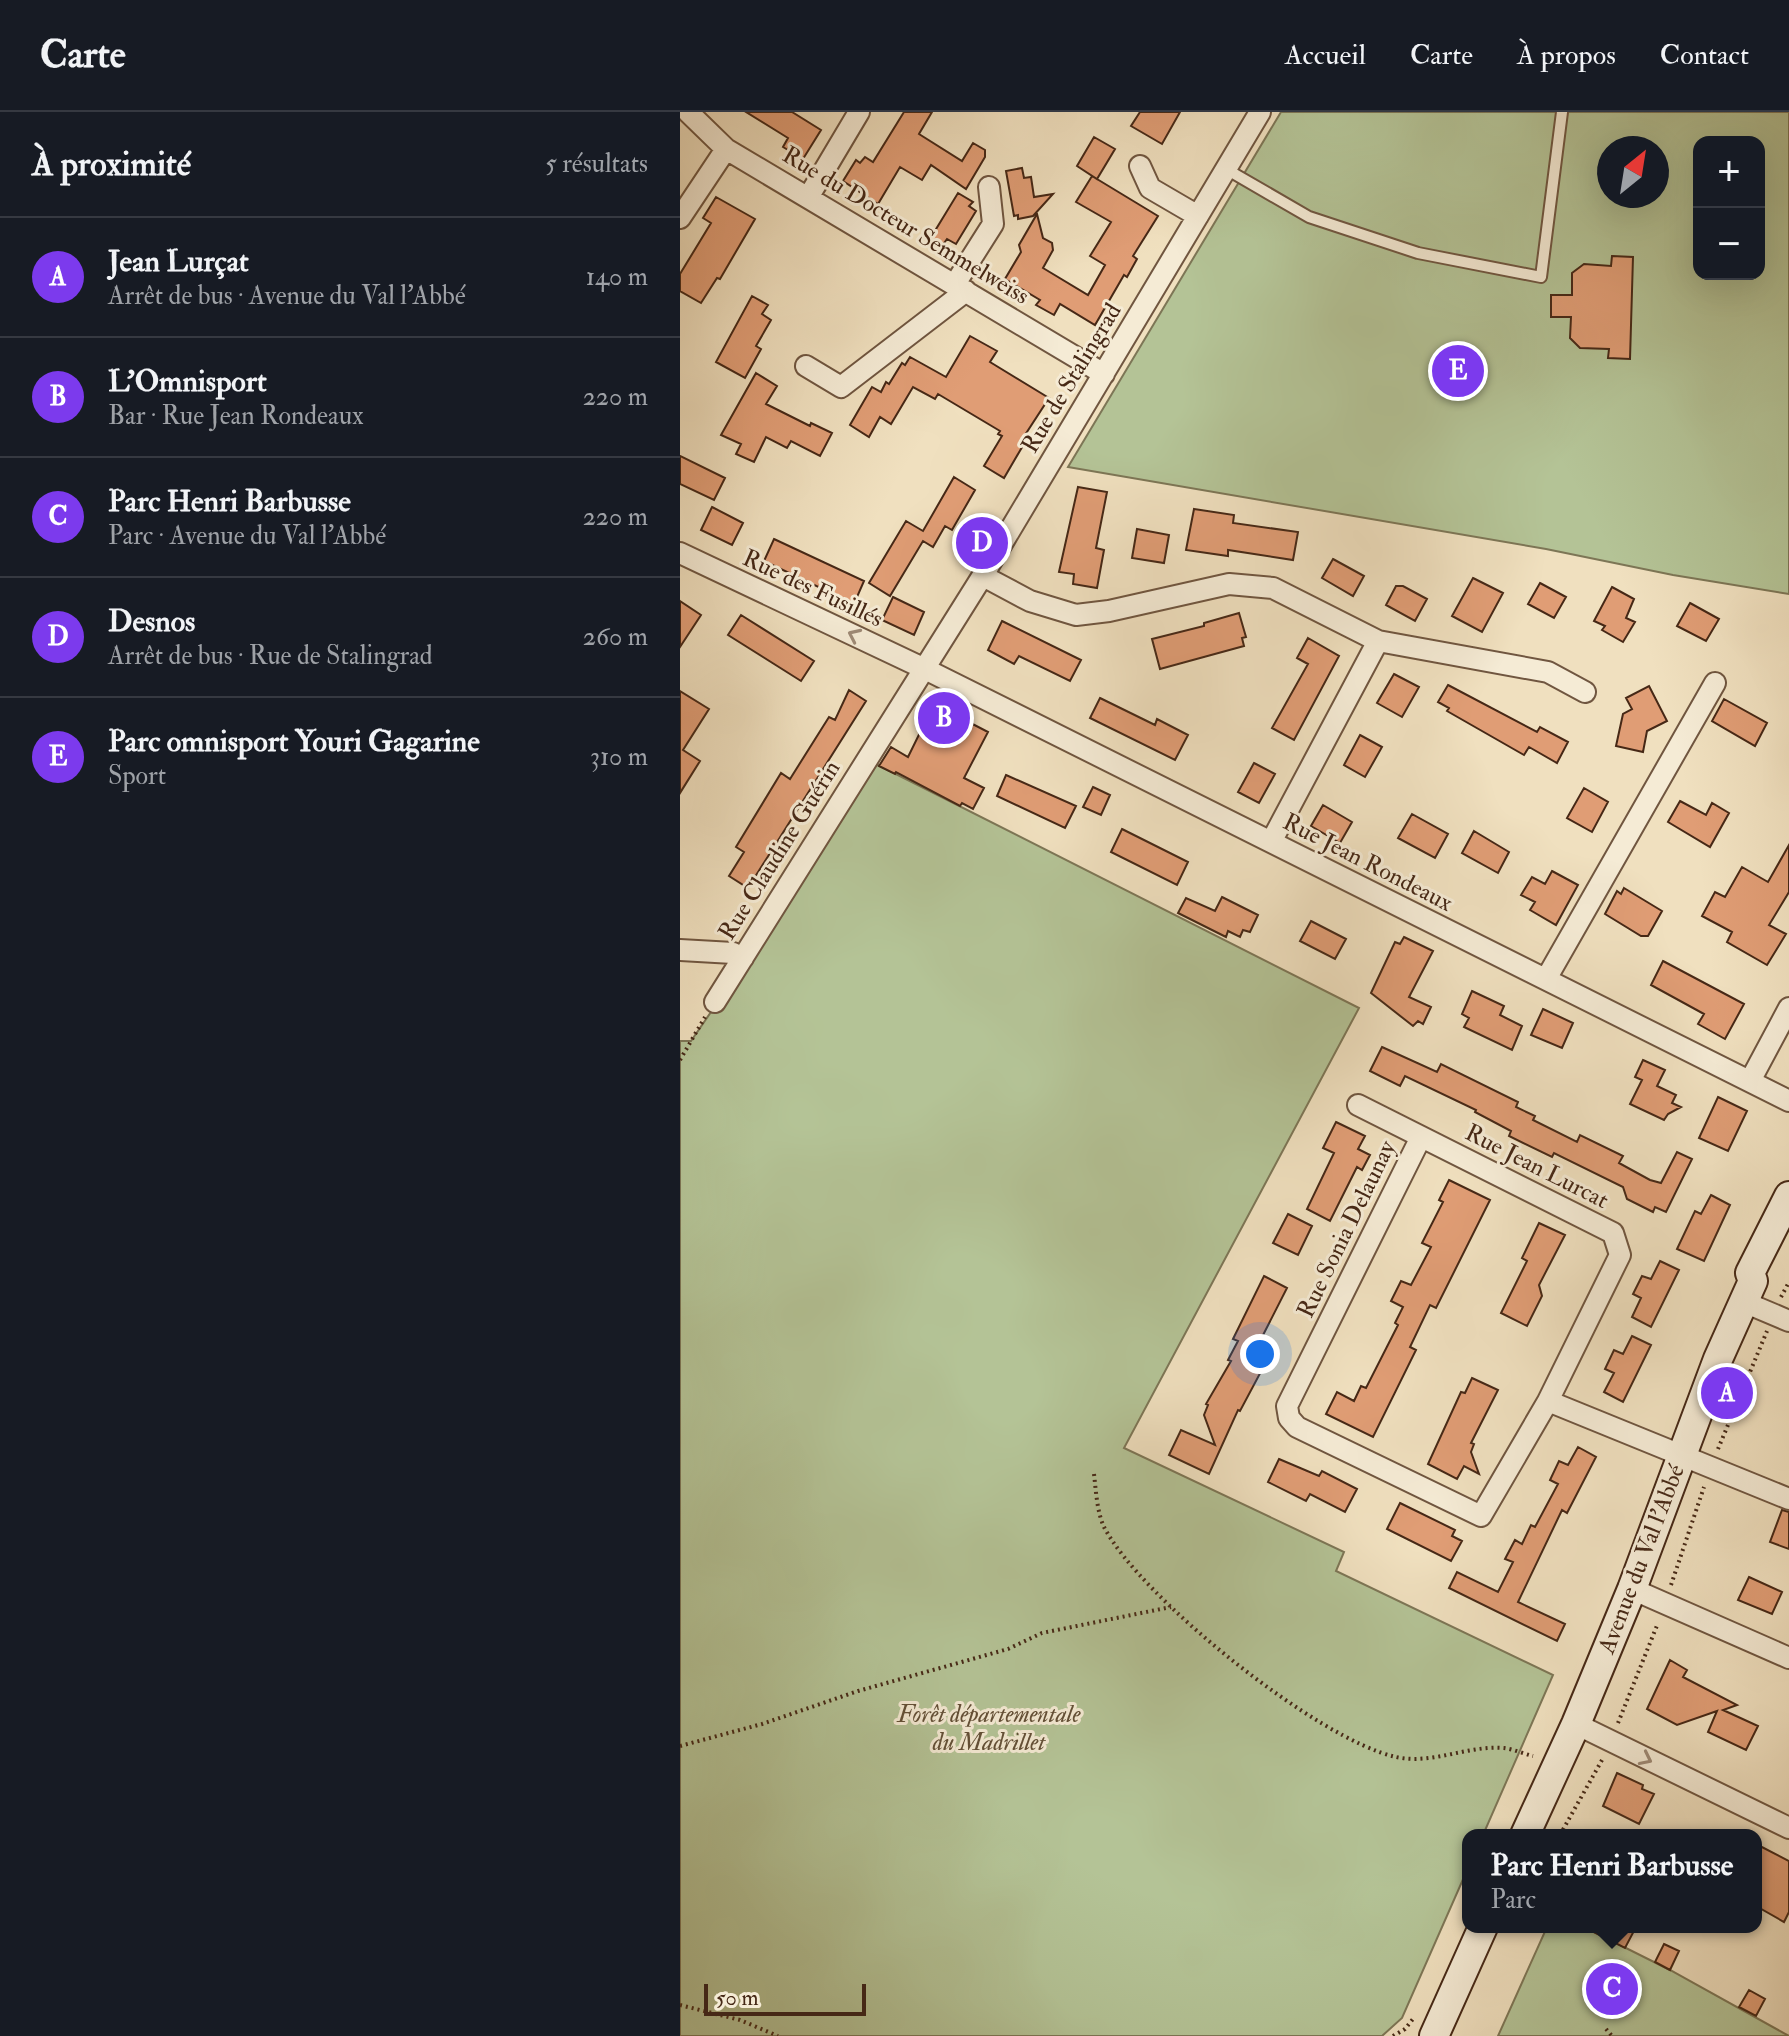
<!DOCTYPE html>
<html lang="fr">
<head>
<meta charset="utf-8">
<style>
	body { margin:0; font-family:"IM FELL Double Pica",serif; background:#242831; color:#f1f3f6 }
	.controls { position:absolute; right:24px; top:24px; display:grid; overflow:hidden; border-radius:16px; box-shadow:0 8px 32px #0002 }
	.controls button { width:72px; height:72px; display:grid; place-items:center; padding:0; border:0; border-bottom:2px solid #363941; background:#171b24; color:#f1f3f6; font:40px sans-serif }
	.compass { position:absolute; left:917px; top:24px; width:72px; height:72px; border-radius:50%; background:#171b24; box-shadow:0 8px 32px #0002; rotate:30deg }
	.scale { position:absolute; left:24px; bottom:20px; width:162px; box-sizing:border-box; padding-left:8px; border:4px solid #462816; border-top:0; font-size:22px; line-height:28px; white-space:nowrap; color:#462816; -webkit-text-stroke:6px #f5ebd5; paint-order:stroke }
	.you { position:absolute; left:580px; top:1242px; width:28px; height:28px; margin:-20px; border:6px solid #fff; border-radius:50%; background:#1a73e8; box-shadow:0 0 0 12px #1a73e833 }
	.badge { display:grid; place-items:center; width:52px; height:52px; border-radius:50%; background:#7c3aed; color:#fff; font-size:26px; font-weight:700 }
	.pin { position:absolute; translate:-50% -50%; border:4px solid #fff; box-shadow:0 2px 8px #0006 }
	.popup { position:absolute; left:782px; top:1717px; width:300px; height:104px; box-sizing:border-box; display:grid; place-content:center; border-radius:16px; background:#171b24; filter:drop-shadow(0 2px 6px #0005); font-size:26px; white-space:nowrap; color:#9ea1a6 }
	.popup b { font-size:30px; color:#f1f3f6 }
	.popup::after { content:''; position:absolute; left:50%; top:100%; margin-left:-16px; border:16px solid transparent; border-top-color:#171b24 }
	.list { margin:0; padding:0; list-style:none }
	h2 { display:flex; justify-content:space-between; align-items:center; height:104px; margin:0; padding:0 32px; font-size:34px }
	h2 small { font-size:26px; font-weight:400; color:#9ea1a6 }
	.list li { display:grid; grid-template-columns:52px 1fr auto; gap:24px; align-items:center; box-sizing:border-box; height:120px; padding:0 32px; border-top:2px solid #363941 }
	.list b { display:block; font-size:30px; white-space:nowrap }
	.list p { margin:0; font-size:26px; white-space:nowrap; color:#9ea1a6 }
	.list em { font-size:26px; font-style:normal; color:#9ea1a6 }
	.map { position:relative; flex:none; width:1109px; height:1924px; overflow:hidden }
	header { display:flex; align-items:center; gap:48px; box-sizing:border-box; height:112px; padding:0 40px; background:#171b24; border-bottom:2px solid #363941 }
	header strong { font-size:38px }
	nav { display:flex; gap:44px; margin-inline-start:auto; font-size:28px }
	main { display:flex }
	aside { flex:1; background:#171b24 }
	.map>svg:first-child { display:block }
	.green { fill:#b4c396; stroke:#7d7656; stroke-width:2; fill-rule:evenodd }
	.building { fill:#e09d75; stroke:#462816; stroke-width:2 }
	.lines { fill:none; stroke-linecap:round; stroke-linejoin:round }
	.lane-casing { stroke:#705640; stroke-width:14 }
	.street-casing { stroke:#705640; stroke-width:24 }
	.secondary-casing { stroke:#462816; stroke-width:32 }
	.path { stroke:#462816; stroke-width:4; stroke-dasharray:2 4; stroke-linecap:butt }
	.lane { stroke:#f5ebd5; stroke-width:10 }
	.street { stroke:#f5ebd5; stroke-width:20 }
	.secondary { stroke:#f5ebd5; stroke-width:28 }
	.oneway { stroke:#9e8a76 }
	.labels { text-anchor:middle; stroke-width:6; stroke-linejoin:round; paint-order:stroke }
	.street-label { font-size:24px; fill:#462816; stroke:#f5ebd5 }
	.park-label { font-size:24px; font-style:italic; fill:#624f36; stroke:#f5ebd5 }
</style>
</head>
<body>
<header>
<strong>Carte</strong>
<nav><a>Accueil</a><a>Carte</a><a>À propos</a><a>Contact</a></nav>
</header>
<main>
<aside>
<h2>À proximité<small>5 résultats</small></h2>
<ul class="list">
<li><span class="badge">A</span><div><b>Jean Lurçat</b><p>Arrêt de bus · Avenue du Val l'Abbé</p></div><em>140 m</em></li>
<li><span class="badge">B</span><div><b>L'Omnisport</b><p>Bar · Rue Jean Rondeaux</p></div><em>220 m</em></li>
<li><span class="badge">C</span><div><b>Parc Henri Barbusse</b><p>Parc · Avenue du Val l'Abbé</p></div><em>220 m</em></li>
<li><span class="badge">D</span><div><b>Desnos</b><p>Arrêt de bus · Rue de Stalingrad</p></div><em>260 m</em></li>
<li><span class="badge">E</span><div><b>Parc omnisport Youri Gagarine</b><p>Sport</p></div><em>310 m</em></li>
</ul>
</aside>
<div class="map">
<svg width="1109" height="1924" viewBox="0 0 1109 1924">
	<rect width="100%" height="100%" fill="#f0e0bf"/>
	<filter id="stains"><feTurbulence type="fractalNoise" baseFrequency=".0025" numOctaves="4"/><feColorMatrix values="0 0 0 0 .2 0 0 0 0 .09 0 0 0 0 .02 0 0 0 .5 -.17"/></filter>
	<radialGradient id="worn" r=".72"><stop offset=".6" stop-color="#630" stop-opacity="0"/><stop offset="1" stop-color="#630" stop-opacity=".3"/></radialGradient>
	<path class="green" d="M601,0h508v482l-116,-19 -127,-26 -478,-82zM1019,30h60v132h-60zM929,36h48v48h-48z
		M196,652l483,244 -235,440 220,104 -8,19 217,104 -70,160h-15v33l-66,150 -20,18h-702v-995h11l115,-167z
		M867,1815h37l86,43 119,66h-291z"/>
	<path class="building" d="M66,0h46l29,18 -18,29 -20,-12 5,-9z
		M224,0h28l-13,22 43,27 11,-18 12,7v7l-19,32 -35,-24 -9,15 -22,-13 -22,37 -35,-23 13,-21 4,3 5,-6 8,5z
		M460,0h40l-18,32 -31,-18z
		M414,25l21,12 -18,30 -20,-13z
		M342,56l2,10 7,-1 3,20 19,-3 -20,22 -15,3v-4l-4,1 -8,-45z
		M412,64l66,40 -25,40 4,3 -10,18 -3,-2 -29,50 -35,-21 -6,11 -18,-10 4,-5 -35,-21 16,-27 -2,-7 18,-31 6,24 9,5 1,7 -10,18 45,27 17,-30 -15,-9 21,-34 -35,-20z
		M278,81l15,9 -4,4 7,5 -20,33 -9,-5 -5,7 -12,-7z
		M36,85l39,22 -35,60 -3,-1 -16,25 -21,-12v-17l31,-51 -8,-5z
		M932,144l21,1 -3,102 -22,-1 1,-9 -29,-1 -10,-10 1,-21h-20v-22h21v-22l12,-9 27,2z
		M72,184l16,9 -6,9 9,6 -15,26 5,3 -16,29 -29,-16z
		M290,224l27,15 -7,11 59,36 -24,37 3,2 -24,41 -20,-12 18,-30 -4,-2 2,-3 -62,-37 -3,5 -22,-12 -22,37 -11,-7 -11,20 -19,-12 22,-38 9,5 5,-10 3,2 13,-21 3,2 5,-8 36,20z
		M76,261l21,13 -11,18 44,22 1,-3 21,10 -12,23 -29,-15 -4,7 -21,-11 -12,25 -18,-8 5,-10 -20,-9z
		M0,344l45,22 -11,22 -34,-16z
		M274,365l21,13 -23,40 -7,-4 -12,21 -10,-6 -33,55 -21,-13 37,-62 17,10z
		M398,375l29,5 -11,56 8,2 -7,38 -24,-4 1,-10 -15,-2z
		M32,395l31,16 -11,22 -31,-15z
		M514,397l40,6 -1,8 65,9 -5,28 -65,-10v6l-42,-6z
		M457,417l32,6 -5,28 -32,-5z
		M94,427l90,42 -10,23 -90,-43z
		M653,447l31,17 -11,20 -31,-18z
		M793,466l30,15 -21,39 -30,-16z
		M860,471l26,14 -12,21 -26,-14z
		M716,474h7l24,13 -12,22 -29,-16z
		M932,475l22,12 -8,19 9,4 -12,20 -21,-12 3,-4 -11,-5z
		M213,485l31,15 -10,23 -32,-15z
		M0,489l21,14 -21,32z
		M1010,491l29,16 -13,22 -29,-15z
		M559,501l7,24 -4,1 2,8 -84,23 -8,-30 52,-13v-3z
		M61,503l73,46 -13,20 -73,-46z
		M322,509l79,39 -11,21 -51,-25 -5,8 -26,-14z
		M628,526l31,18 -45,84 -22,-12 36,-64 -11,-6z
		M714,562l25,13 -17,30 -25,-14z
		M768,573l89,47 3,-5 28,15 -11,21 -28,-16 -5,8 -77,-44 2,-3 -11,-6z
		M969,574l18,35 -20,10 -4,21 -27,-6 7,-32 9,-5 -6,-11z
		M169,578l17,11 -118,187 -19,-12 15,-24 -8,-5 45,-74 9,6 39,-62 6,3z
		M0,579l29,18 -26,41 17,11 -20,32z
		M420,586l55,27 2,-6 31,16 -13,25 -85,-42z
		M1044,587l43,24 -12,23 -43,-25z
		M254,592l54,28 -24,46 20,10 -11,21 -11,-6 -2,3 -64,-34 -1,2 -16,-8 12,-19 17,10z
		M680,623l22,12 -17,30 -21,-12z
		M574,651l21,11 -16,29 -21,-11z
		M326,663l70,31 -11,22 -68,-32z
		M413,675l17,8 -9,20 -18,-8z
		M904,676l24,14 -16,30 -25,-14z
		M1000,689l26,14 6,-12 17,10 -19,34 -42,-25z
		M643,693l29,17 -12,21 -29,-17z
		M732,702l36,20 -13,24 -37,-20z
		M442,717l66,33 -11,23 -66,-33z
		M794,719l35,21 -11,21 -36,-20z
		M1109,733v47l-20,33 17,9 -19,31 -40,-23 5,-10 -30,-16 13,-24 10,5 17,-30 26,15z
		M872,759l26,14 -22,40 -26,-15 5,-8 -14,-7 11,-18 13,7z
		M944,776l38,23 -14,25h-7l-36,-22 12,-23 4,3z
		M542,785l36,18 -8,17 -7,-2 -3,7 -12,-6 -2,6 -48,-24 8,-15 29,13z
		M631,809l35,18 -11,20 -35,-18z
		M724,825l29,14 -24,46 22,10 -8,17 -5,-3 -5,5 -42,-33 24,-51 5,2z
		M983,849l81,43 -19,35 -27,-15 6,-10 -53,-29z
		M792,879l32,15 -4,9 22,11 -10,24 -48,-23 5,-9 -7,-4z
		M863,897l30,14 -11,25 -31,-13z
		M702,935l55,25 4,-8 77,38 -2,5 19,9 -2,4 44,22 3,-7 43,21 -4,7 31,17 11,3 16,-31 15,7 -26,53 -11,-5 -2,5 -26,-13 -4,-12 -69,-34 -2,4 -43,-21 2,-5 -36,-19 1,-2 -71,-34 -5,10 -30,-15z
		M963,948l22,10 -8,16 19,9 -4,8 9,4 -13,7 -4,6 -34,-16 12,-24 -7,-3z
		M1038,985l29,14 -19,40 -29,-13z
		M656,1010l29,14 -7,13 12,6 -8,15 -5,-3 -27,54 -23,-12 27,-56 -11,-5z
		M769,1068l41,20 -54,108 -6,-3 -20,42 6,3 -43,87 -47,-23 11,-22 17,9 7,-15 5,2 32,-63 -3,-2 8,-16 -12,-6 10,-20 10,4 20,-38 -9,-4 21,-41 -4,-2z
		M1031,1083l19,10 -26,56 -27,-12 18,-38 6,3z
		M608,1102l24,12 -14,29 -25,-12z
		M859,1111l26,12 -26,50 3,11 -15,30 -26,-13 26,-52 -5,-3z
		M980,1149l19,9 -28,57 -19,-10 9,-19 -8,-4 9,-18 9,3z
		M584,1164l23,12 -27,53 14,6 -34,64 -2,-1 -29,64 -40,-19 12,-25 34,15 -11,-30 4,-10 -2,-1 25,-43 -3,-1 10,-19 -5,-2z
		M952,1224l19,9 -28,57 -19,-10 10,-19 -9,-4 9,-19 9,4z
		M792,1266l26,12 -27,53 3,1 -3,8 8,22 -15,-8 -7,13 -29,-15 33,-72 4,1z
		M898,1335l18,10 -29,56 -5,-3 -44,92 47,22 -8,17 -108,-53 8,-16 41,20 15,-30 -8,-3 10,-19 7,4 9,-19 4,2 23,-43 -8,-4 9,-19 9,4z
		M599,1347l40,17 3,-5 35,18 -12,23 -35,-18 -4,7 -38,-19z
		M720,1391l55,27 -3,6 10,5 -11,20 -64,-32z
		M1102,1398l7,2v37l-19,-7z
		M1069,1465l33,15 -10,22 -34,-14z
		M990,1548l17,10 -4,7 54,28 -14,5 35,16 -12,24 -38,-18 9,-21 -40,14 -30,-16z
		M937,1661l26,12 -1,4 12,5 -15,30 -36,-18z
		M1076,1732l33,17v51l-5,10 -28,-16z
		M904,1815h52l-11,21z
		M984,1832l15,7 -9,19 -15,-8z
		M1069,1878l16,9 -9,17 -17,-9z"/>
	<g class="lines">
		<defs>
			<path id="lane" d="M546,57l83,48 109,36 123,24 21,-165"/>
			<path id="street" d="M8,0l38,37 378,225
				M460,54l10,22 48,28
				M129,84l50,-84
				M0,106l46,-69
				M275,172l38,-60 -4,-37
				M126,254l35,21 125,-96
				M0,441l245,116 864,432
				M303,464l47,25 46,14 33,-4 120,-27 44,4 105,53 170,31 37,20
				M591,730l107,-201
				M0,838l53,3 10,5
				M866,867l169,-296
				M35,890l270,-430 275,-460
				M1070,969l39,-73
				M678,993l255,128 7,22 -72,146 241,98
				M741,1025l-134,269 2,12 8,9 184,89 67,-115
				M1064,1190l45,19
				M952,1477l157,69
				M896,1612l213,104"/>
			<path id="secondary" d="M845,1723l51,-111 56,-135 86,-230 35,-78 -3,-8 39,-77
				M754,1924l49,-109"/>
		</defs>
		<use href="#lane" class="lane-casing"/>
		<use href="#street" class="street-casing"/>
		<use href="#secondary" class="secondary-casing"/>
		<path class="path" d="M0,948l25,-43
			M1101,1185l8,-15
			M1038,1337l49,-118
			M414,1362c2,17 3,38 10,53 36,70 214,213 292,230 37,8 71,-12 108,-9 9,1 20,6 29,8
			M991,1473l33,-98
			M938,1611l40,-100
			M0,1634l82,-22 96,-33 150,-42 34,-16 129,-26
			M880,1723l42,-75
			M0,1893l60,15 38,16
			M926,1917l6,7
			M713,1924l12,-7 8,-10"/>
		<use href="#lane" class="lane"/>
		<use href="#street" class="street"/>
		<use href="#secondary" class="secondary"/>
	</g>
	<defs><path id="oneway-chevron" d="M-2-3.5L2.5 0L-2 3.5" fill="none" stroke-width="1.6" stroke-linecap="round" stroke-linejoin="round" transform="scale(2)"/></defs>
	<g class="oneway">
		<use href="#oneway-chevron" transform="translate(174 523) rotate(-155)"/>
		<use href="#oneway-chevron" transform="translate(966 1647) rotate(26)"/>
	</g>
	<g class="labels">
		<g class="street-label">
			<text transform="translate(226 113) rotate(31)" y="8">Rue du Docteur Semmelweiss</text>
			<text transform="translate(391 266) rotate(-59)" y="8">Rue de Stalingrad</text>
			<text transform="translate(133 476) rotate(25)" y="8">Rue des Fusillés</text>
			<text transform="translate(99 738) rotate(-58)" y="8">Rue Claudine Guérin</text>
			<text transform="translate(688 750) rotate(27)" y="8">Rue Jean Rondeaux</text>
			<text transform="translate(857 1054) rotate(27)" y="8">Rue Jean Lurcat</text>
			<text transform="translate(666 1117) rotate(-64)" y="8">Rue Sonia Delaunay</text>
			<text transform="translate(961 1447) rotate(-69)" y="8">Avenue du Val l'Abbé</text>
		</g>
		<g class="park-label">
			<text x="309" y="1610">Forêt départementale<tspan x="309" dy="28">du Madrillet</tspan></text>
		</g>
	</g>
	<rect width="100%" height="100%" filter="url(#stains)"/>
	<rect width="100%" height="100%" fill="url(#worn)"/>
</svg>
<div class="controls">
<button>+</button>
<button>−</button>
</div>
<svg class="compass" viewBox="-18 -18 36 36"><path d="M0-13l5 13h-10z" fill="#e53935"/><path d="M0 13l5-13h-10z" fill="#9ea1a6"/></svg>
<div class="scale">50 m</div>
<div class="you"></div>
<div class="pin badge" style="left:1047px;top:1281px">A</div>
<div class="pin badge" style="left:264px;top:606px">B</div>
<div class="pin badge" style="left:932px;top:1877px">C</div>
<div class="popup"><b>Parc Henri Barbusse</b>Parc</div>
<div class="pin badge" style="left:302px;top:431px">D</div>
<div class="pin badge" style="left:778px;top:259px">E</div>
</div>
</main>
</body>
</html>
